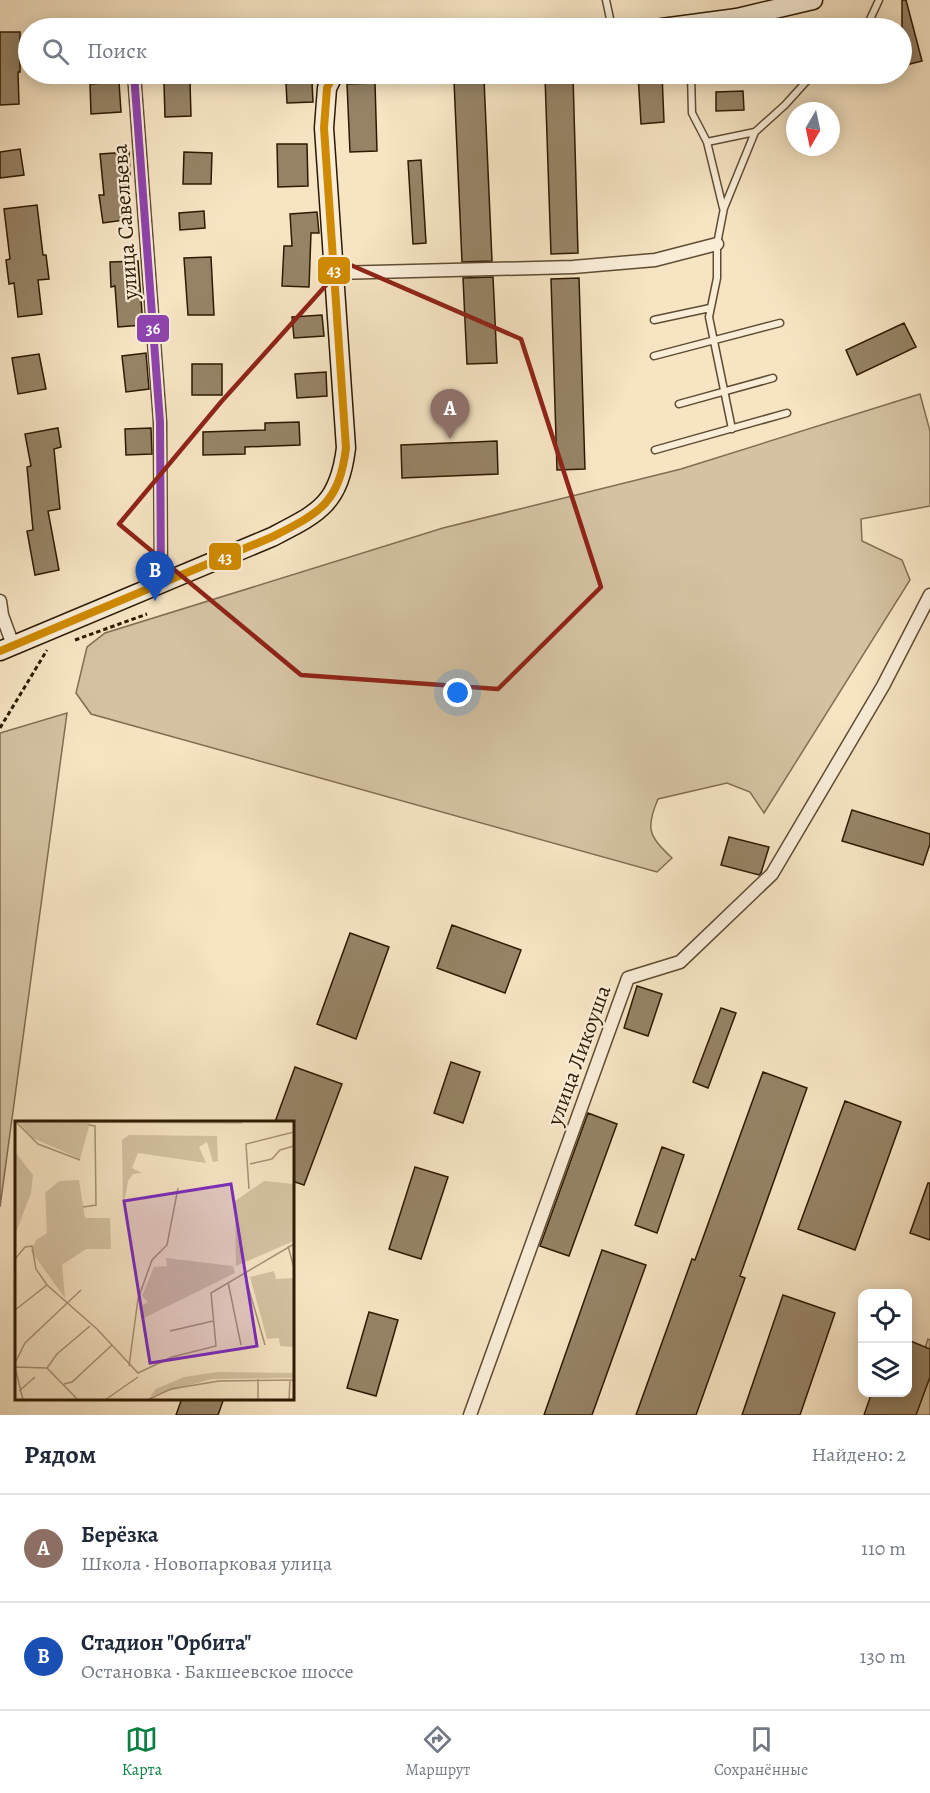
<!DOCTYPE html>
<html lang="ru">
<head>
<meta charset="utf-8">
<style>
	body { margin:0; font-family:Alegreya,serif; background:#f2f2f3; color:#1f2937 }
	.controls { position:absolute; right:18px; bottom:18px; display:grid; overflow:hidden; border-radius:12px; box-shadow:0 3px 15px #0003 }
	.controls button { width:54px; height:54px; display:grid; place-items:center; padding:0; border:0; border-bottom:2px solid #e0e1e3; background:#fff; color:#1f2937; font:30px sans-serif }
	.compass { position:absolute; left:786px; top:102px; width:54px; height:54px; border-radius:50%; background:#fff; box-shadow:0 3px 15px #0003; rotate:189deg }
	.you { position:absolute; left:458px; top:693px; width:21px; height:21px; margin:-15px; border:4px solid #fff; border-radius:50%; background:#1a73e8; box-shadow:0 0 0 9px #1a73e833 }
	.badge { display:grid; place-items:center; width:39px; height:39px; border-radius:50%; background:#0b8043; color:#fff; font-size:20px; font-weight:700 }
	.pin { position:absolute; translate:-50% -50px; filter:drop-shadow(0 2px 3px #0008) }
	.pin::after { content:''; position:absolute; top:32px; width:21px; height:18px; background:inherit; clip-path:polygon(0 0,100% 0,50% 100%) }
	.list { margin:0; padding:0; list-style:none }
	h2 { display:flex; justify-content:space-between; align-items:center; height:78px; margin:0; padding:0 24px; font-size:26px }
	h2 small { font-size:20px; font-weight:400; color:#747a83 }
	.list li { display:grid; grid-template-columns:39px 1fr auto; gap:18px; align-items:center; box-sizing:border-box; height:108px; padding:0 24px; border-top:2px solid #e0e1e3 }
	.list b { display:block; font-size:22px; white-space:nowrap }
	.list p { margin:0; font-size:20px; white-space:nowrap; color:#747a83 }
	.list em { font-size:20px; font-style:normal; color:#747a83 }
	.icon { flex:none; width:33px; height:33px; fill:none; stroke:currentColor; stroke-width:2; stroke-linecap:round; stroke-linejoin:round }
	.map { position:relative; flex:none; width:930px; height:1415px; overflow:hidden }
	.search { position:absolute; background:#fff; box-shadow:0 3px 15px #0003; left:18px; right:18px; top:18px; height:66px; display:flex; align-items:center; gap:15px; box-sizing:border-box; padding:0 21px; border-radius:33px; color:#747a83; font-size:22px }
	.sheet { height:294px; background:#fff }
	nav { display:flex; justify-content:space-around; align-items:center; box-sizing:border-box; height:84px; border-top:2px solid #e0e1e3; background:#fff; font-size:16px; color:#747a83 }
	nav a { display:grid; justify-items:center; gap:3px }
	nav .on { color:#0b8043 }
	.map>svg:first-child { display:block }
	.green { fill:#d4c2a2; stroke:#806e52; stroke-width:1.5 }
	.building { fill:#968366; stroke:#2d1a01; stroke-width:1.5 }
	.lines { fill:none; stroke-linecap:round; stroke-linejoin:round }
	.lane-casing { stroke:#5f4c32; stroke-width:9 }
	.street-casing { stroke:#5f4c32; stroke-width:15 }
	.secondary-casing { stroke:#2d1a01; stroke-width:21 }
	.path { stroke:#2d1a01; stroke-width:3; stroke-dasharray:4.5 3; stroke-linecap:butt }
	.lane { stroke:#f9edd8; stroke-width:6 }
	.street { stroke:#f9edd8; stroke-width:12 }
	.secondary { stroke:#f9edd8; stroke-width:18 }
	.bus-1-casing { stroke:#f9edd8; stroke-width:12 }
	.bus-2-casing { stroke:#f9edd8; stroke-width:12 }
	.bus-1 { stroke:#8e44ad; stroke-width:8 }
	.bus-2 { stroke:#cf8a00; stroke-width:8 }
	.marked { fill:none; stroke:#8f2418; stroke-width:4.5; stroke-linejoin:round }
	.labels { text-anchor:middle; stroke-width:4.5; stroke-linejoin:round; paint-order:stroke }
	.street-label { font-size:22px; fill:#2d1a01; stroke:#f9edd8 }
	.inset-road { fill:none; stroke:#a69375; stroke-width:1.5 }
	.view { fill:#7b2cbf; fill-opacity:0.15; stroke:#7b2cbf; stroke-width:3 }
	.inset-edge { fill:none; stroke:#2d1a01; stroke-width:3 }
	.line-badge { stroke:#f9edd8; stroke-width:2 }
	.badge-label { font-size:16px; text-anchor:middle; font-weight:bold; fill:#fff }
</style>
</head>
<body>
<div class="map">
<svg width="930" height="1415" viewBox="0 0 930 1415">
	<rect width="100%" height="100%" fill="#f6e4c3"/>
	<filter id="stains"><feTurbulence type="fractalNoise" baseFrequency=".00333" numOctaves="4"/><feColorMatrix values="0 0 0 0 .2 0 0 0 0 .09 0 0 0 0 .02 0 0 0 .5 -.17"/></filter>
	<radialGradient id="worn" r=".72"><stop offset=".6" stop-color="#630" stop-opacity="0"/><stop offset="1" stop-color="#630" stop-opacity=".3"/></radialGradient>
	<path class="green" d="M920,394l10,37v75l-69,13 1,22 40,19 8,20 -146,233 -14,-21 -23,-9 -69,16c-13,30 -9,37 14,59l-15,14 -566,-158 -15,-21 11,-46 18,-14 338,-105 238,-59z
		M67,713l-67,494v-474z
		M928,1339l2,1v75h-28z"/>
	<path class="building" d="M902,0h4l16,61 -20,5z
		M0,32h20v40h-2l1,32 -19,1z
		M638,74h24l2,48 -23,2z
		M573,76l5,177 -27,1 -6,-177z
		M484,79l8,182 -30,1 -8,-181z
		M119,82l2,30 -30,2 -1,-30z
		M190,82l1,34 -26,1 -1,-34z
		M312,82l1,20 -26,1 -1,-20z
		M375,83l2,68 -27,1 -3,-68z
		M743,91l1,19 -28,1v-19z
		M277,144h30l1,42 -30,1z
		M20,149l4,26 -24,3v-26z
		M129,152l1,23 -5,1 6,43 -28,4 -4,-28h5l-4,-41z
		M184,152l28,1 -1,31h-28z
		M421,160l5,83 -13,1 -5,-83z
		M37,205l6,50h3l3,24 -11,1 4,34 -24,3 -4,-34 -5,1 -3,-24 4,-1 -6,-50z
		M204,211l1,17 -25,2 -1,-17z
		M317,212l2,21h-8l-2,54 -27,-1 2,-40h8l-2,-32z
		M211,257l3,58h-26l-4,-57z
		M138,261l5,64 -25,2 -3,-41 -4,1 -1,-25z
		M493,277l4,86 -30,1 -4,-86z
		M579,278l6,191 -28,1 -6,-191z
		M322,315l2,21 -30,2 -2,-21z
		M904,323l12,24 -59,28 -11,-25z
		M146,353l3,36 -23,3 -4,-36z
		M39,354l7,35 -28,5 -6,-36z
		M192,364h30v31h-30z
		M326,372l1,24 -30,2 -2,-24z
		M299,422l1,23 -55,2v7l-42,1v-23l62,-2v-7z
		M58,428l3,19 -7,2 6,60 -12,2 11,59 -24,5 -8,-44 6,-1 -6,-63 4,-1 -6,-32z
		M151,428l1,26 -26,1 -1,-26z
		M497,441l1,33 -96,4 -1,-33z
		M852,810l78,24v10l-7,21 -81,-24z
		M729,837l40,10 -8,26 -2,2 -38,-10z
		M452,925l69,25 -16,43 -68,-25z
		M350,933l39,14 -33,92 -39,-15z
		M637,986l25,8 -14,42 -24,-8z
		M721,1008l15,5 -28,75 -15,-6z
		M451,1062l29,10 -17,51 -29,-10z
		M295,1067l47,17 -38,101 -12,-4v-59h-17z
		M763,1072l44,16 -67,188 5,2 -49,137h-60l56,-156 3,1z
		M845,1101l56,21 -46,128 -57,-21z
		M588,1113l29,11 -48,132 -29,-10z
		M662,1147l22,8 -27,78 -22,-8z
		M415,1167l33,10 -27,82 -32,-10z
		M928,1183h2v57l-20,-7z
		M602,1250l44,15 -54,150h-48z
		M783,1295l52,18 -35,102h-58z
		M369,1312l29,8 -22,76 -29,-8z
		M908,1340l22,9v28l-14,38h-52l8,-23h36z
		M182,1398h42l-6,17h-42z"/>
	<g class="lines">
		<defs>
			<path id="lane" d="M606,0l6,28
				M866,28l13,-28
				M691,74l1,39 15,29 16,66
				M707,142l48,-10
				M654,320l56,-12
				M654,356l126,-33
				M679,404l94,-26
				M732,429l-23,-112 8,-39v-34l7,-36 31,-76 30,-27 28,-31
				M655,450l132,-37"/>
			<path id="street" d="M134,74l26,348 1,161
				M334,273l239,-6 82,-7 62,-16
				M0,601l2,14 11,30
				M470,1415l158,-437 52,-16 92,-88 111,-188 47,-91"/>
			<path id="secondary" d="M662,28l75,-10 76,-18
				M0,651l272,-114c47,-24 67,-33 74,-89l-22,-320 3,-40 7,-14"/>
		</defs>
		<use href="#lane" class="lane-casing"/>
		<use href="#street" class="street-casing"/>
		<use href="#secondary" class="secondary-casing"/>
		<path class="path" d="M149,25l109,3
			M75,640l72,-26
			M0,728l47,-78"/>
		<use href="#lane" class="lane"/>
		<use href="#street" class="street"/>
		<use href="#secondary" class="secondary"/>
		<defs>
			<path id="bus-1" d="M134,74l26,348 1,161"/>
			<path id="bus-2" d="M0,651l272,-114c47,-24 67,-33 74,-89l-22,-320 3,-40 7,-14"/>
		</defs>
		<use href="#bus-1" class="bus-1-casing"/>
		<use href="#bus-2" class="bus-2-casing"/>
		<use href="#bus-1" class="bus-1"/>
		<use href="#bus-2" class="bus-2"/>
	</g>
	<path class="marked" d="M346,263l175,76 80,248 -103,102 -197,-14 -182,-151 102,-122z"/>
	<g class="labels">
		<g class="street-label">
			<text transform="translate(124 222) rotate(-94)" y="8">улица Савельева</text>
			<text transform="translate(578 1055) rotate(-70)" y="8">улица Ликоуша</text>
		</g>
	</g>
	<g transform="translate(15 1121)">
		<rect width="279" height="279" fill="#f6e4c3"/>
		<path d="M2,0h225v3l-152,-1 -10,36 -47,-21zM114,14l88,1 1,25 -5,1 -6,-20 -8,5 7,16 -68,-10 -6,15 10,5 -9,1 -5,7 -5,28 -1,-69zM0,31l18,23 -2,18 -16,42zM64,59l6,38h25l1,31h-25l-24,16 3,33 -34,-47 5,-11 11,-7 -2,-40 14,-12zM249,60l30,3v57l-58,25 -1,-65zM151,137l67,8 2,7 -91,45 -5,-11 9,-5 -6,-6 12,-29 13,-1zM259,150l2,8 18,-1v69l-14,-1 -1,-8 -12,1 -17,-62zM203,251l76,1v5l-82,1 -62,17 6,-7 28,-12z" fill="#d4c2a2"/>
		<path class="inset-road" d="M0,0l23,23 42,16M235,43l22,-5 8,-9 14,-4M234,68l-3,-45 48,-12M68,86l13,-2 -1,-79 -6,-1M273,125l6,22M0,138l10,-12 7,-1 4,23 11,16 50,44 41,44 34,-16 44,-11 -5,-53 83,-49M229,151l21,73M213,161l13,63M0,189l32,-25M155,210l43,-10M0,242l10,-20 56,-53M114,245l9,-67 14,-39 15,-15 11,-57M0,246l8,33M0,246l32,1M32,247l10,-14 33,-28M32,247l31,32M49,263l8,-2 40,-37M4,270l16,-14M134,278l22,-10 48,-8 75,-1M90,279l33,-23M243,279v-21M274,279l1,-20"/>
		<path class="view" d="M216,63l26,162 -107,17 -26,-162z"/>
		<rect width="279" height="279" class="inset-edge"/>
	</g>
	<g class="line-badge">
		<rect x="317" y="256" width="34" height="29" rx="6" fill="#cf8a00"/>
		<rect x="136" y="314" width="34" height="29" rx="6" fill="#8e44ad"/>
		<rect x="208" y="542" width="34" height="29" rx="6" fill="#cf8a00"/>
	</g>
	<g class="badge-label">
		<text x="334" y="276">43</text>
		<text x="153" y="334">36</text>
		<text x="225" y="563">43</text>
	</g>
	<rect width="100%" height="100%" filter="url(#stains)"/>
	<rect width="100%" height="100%" fill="url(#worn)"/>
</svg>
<div class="controls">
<button><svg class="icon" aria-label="locate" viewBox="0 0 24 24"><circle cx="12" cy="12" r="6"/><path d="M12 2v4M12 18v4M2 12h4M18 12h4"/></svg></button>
<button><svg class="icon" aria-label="layers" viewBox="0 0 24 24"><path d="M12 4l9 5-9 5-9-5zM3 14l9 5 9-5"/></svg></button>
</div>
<svg class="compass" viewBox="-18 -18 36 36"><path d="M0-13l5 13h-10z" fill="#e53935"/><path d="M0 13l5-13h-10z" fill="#747a83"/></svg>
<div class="you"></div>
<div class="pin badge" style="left:450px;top:439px;background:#8d6e63">A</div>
<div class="pin badge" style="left:155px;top:601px;background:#1a4fb4">B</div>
<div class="search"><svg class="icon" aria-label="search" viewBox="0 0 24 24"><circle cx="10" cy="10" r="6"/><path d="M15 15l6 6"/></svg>Поиск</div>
</div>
<section class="sheet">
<h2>Рядом<small>Найдено: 2</small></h2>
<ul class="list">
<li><span class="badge" style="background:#8d6e63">A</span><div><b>Берёзка</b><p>Школа · Новопарковая улица</p></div><em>110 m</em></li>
<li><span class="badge" style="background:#1a4fb4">B</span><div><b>Стадион &quot;Орбита&quot;</b><p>Остановка · Бакшеевское шоссе</p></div><em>130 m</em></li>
</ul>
</section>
<nav>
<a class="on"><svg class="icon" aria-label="map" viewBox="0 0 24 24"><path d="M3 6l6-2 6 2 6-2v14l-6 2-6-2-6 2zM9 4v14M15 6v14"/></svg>Карта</a>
<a><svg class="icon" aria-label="directions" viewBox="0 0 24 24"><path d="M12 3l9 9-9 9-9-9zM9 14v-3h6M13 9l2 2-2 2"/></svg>Маршрут</a>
<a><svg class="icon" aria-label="saved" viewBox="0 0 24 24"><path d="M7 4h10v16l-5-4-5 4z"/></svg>Сохранённые</a>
</nav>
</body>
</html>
